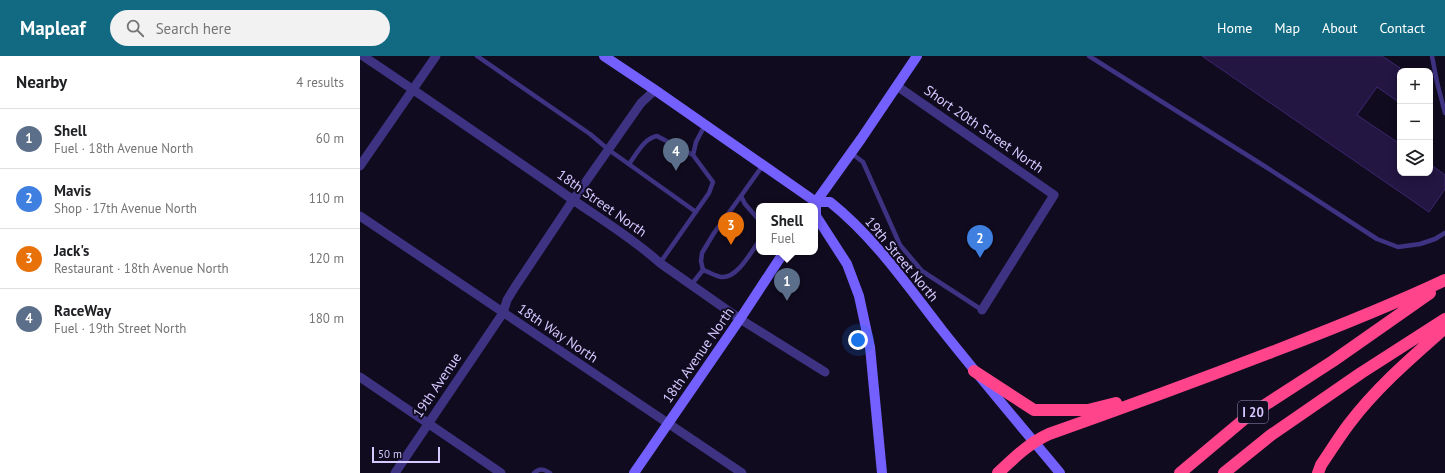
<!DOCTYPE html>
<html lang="en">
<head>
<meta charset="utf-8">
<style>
	body { margin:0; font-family:"PT Sans",sans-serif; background:#f2f2f2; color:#202124 }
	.controls { position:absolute; right:12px; top:12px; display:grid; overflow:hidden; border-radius:8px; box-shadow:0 2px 10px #0003 }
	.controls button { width:36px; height:36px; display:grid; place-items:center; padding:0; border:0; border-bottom:1px solid #e0e0e0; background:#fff; color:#202124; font:20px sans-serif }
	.scale { position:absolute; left:12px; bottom:10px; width:68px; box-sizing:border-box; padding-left:4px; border:2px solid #d5c9ff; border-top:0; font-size:11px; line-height:14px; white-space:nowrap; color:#d5c9ff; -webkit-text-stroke:3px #110b1f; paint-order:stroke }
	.you { position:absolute; left:498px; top:284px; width:14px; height:14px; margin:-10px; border:3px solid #fff; border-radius:50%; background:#1a73e8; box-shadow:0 0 0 6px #1a73e833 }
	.badge { display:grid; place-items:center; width:26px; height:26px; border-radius:50%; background:#126a82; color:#fff; font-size:13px; font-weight:700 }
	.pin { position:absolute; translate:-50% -33px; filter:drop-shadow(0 1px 2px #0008) }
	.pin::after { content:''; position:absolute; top:21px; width:14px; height:12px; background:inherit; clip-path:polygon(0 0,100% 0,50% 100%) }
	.popup { position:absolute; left:396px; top:147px; width:62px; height:52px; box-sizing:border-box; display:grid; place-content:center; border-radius:8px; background:#fff; filter:drop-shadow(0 1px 3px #0005); font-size:13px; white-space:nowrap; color:#757577 }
	.popup b { font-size:15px; color:#202124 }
	.popup::after { content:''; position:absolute; left:50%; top:100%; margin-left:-8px; border:8px solid transparent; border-top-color:#fff }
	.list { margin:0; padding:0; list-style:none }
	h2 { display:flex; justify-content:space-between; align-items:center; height:52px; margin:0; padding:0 16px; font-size:17px }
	h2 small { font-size:13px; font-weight:400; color:#757577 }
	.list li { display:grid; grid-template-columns:26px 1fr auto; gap:12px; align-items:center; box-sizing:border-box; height:60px; padding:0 16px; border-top:1px solid #e0e0e0 }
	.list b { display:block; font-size:15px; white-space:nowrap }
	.list p { margin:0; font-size:13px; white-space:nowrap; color:#757577 }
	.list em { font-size:13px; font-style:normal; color:#757577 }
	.icon { flex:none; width:22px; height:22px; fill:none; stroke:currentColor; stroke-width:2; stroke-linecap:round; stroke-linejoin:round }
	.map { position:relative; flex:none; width:1085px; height:417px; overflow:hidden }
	header { display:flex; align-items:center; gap:24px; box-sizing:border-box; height:56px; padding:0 20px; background:#126a82; color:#fff }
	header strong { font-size:19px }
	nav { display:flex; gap:22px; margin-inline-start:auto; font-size:14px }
	.search { width:280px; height:36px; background:#f2f2f2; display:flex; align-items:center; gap:10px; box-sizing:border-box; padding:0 14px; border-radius:22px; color:#757577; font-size:15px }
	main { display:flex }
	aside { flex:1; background:#fff }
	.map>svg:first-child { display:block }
	.building { fill:#231642; stroke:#3c266f }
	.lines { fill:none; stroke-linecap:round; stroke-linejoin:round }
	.lane { stroke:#3e3382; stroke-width:4.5 }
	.street { stroke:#3e3382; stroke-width:9 }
	.secondary { stroke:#7460ff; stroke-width:10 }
	.highway { stroke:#ff448b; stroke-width:12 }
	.labels { text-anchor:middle; stroke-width:4; stroke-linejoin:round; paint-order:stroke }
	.shield { fill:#110b1f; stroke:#9a90bc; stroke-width:1 }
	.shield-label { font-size:13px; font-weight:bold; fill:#d5c9ff }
	.street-label { font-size:14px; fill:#d5c9ff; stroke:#110b1f }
</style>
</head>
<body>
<header>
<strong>Mapleaf</strong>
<div class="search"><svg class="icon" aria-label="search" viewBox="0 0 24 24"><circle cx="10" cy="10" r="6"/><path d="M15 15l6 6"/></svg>Search here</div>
<nav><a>Home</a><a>Map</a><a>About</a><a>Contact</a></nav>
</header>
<main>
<aside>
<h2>Nearby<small>4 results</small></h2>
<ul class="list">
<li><span class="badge" style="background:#5c6f8a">1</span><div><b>Shell</b><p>Fuel · 18th Avenue North</p></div><em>60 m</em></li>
<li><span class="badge" style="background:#3f7fe0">2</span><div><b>Mavis</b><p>Shop · 17th Avenue North</p></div><em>110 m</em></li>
<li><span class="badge" style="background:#e8710a">3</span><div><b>Jack's</b><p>Restaurant · 18th Avenue North</p></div><em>120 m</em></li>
<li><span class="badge" style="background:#5c6f8a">4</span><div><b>RaceWay</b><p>Fuel · 19th Street North</p></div><em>180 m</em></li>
</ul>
</aside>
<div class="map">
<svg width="1085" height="417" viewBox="0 0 1085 417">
	<rect width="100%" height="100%" fill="#110b1f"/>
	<path class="building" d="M842,0h180l18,12v35l-23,-16 -20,28 43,29v29h30v-9l15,11v14l-16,23z"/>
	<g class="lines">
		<path class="lane" d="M117,0l113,78 19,16 87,62
			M729,0l177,111 111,72 21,8 22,-3 15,-5 10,-6
			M1072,0l5,26 8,31
			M491,97l12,9 37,83 22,26 60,39
			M269,108c7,-9 15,-26 28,-28l36,19
			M381,140l-27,37 -12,20 -1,8 2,9c6,2 12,6 18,7 16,2 30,-25 38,-36
			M399,164l-14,-16 -4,-8 22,-31
			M300,207l49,-70 4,-11 -20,-27 3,-13 9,-17
			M331,229l12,-15
			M174,417c6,-5 10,-4 16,0"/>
		<path class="street" d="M3,0c66,44 131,89 196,134 33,24 70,45 101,73l80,56 85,53
			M537,30l157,109 -72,115
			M0,110l76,-110
			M0,160l382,257
			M0,321l141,96
			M35,417l108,-160 4,-13 8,-13 58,-87 68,-97 14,-13"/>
		<path class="secondary" d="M244,0l51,34 161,112h14c44,35 77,83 112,128 38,48 78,95 118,143
			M456,146v14l31,48 12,32 11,51 12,126
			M453,150l48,-67 56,-83
			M274,417l106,-154 44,-67"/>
		<path class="highway" d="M614,315l60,39h54l28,-7
			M638,417c16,-15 31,-30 51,-39 77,-27 153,-55 228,-84 57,-22 113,-44 168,-70
			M820,417l68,-57 85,-55 97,-68
			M864,417l47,-38 90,-62 84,-54
			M958,417l3,-8c9,-13 18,-28 28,-41 27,-36 62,-66 96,-96"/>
	</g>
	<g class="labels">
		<rect class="shield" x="878" y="345" width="30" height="22" rx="3"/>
		<g class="shield-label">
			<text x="893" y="361">I 20</text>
		</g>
		<g class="street-label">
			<text transform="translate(624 73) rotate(35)" y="5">Short 20th Street North</text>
			<text transform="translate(242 147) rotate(35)" y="5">18th Street North</text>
			<text transform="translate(542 203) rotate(50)" y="5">19th Street North</text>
			<text transform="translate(198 277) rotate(34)" y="5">18th Way North</text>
			<text transform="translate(338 299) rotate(-55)" y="5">18th Avenue North</text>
			<text transform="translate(77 329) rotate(-56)" y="5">19th Avenue</text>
		</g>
	</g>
</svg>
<div class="controls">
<button>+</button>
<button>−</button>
<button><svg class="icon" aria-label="layers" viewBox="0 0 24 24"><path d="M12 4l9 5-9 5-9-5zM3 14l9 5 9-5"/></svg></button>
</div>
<div class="scale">50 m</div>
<div class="you"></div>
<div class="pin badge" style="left:427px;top:245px;background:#5c6f8a">1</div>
<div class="popup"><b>Shell</b>Fuel</div>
<div class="pin badge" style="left:620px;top:202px;background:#3f7fe0">2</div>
<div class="pin badge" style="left:371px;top:189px;background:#e8710a">3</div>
<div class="pin badge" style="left:316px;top:115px;background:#5c6f8a">4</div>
</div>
</main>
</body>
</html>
